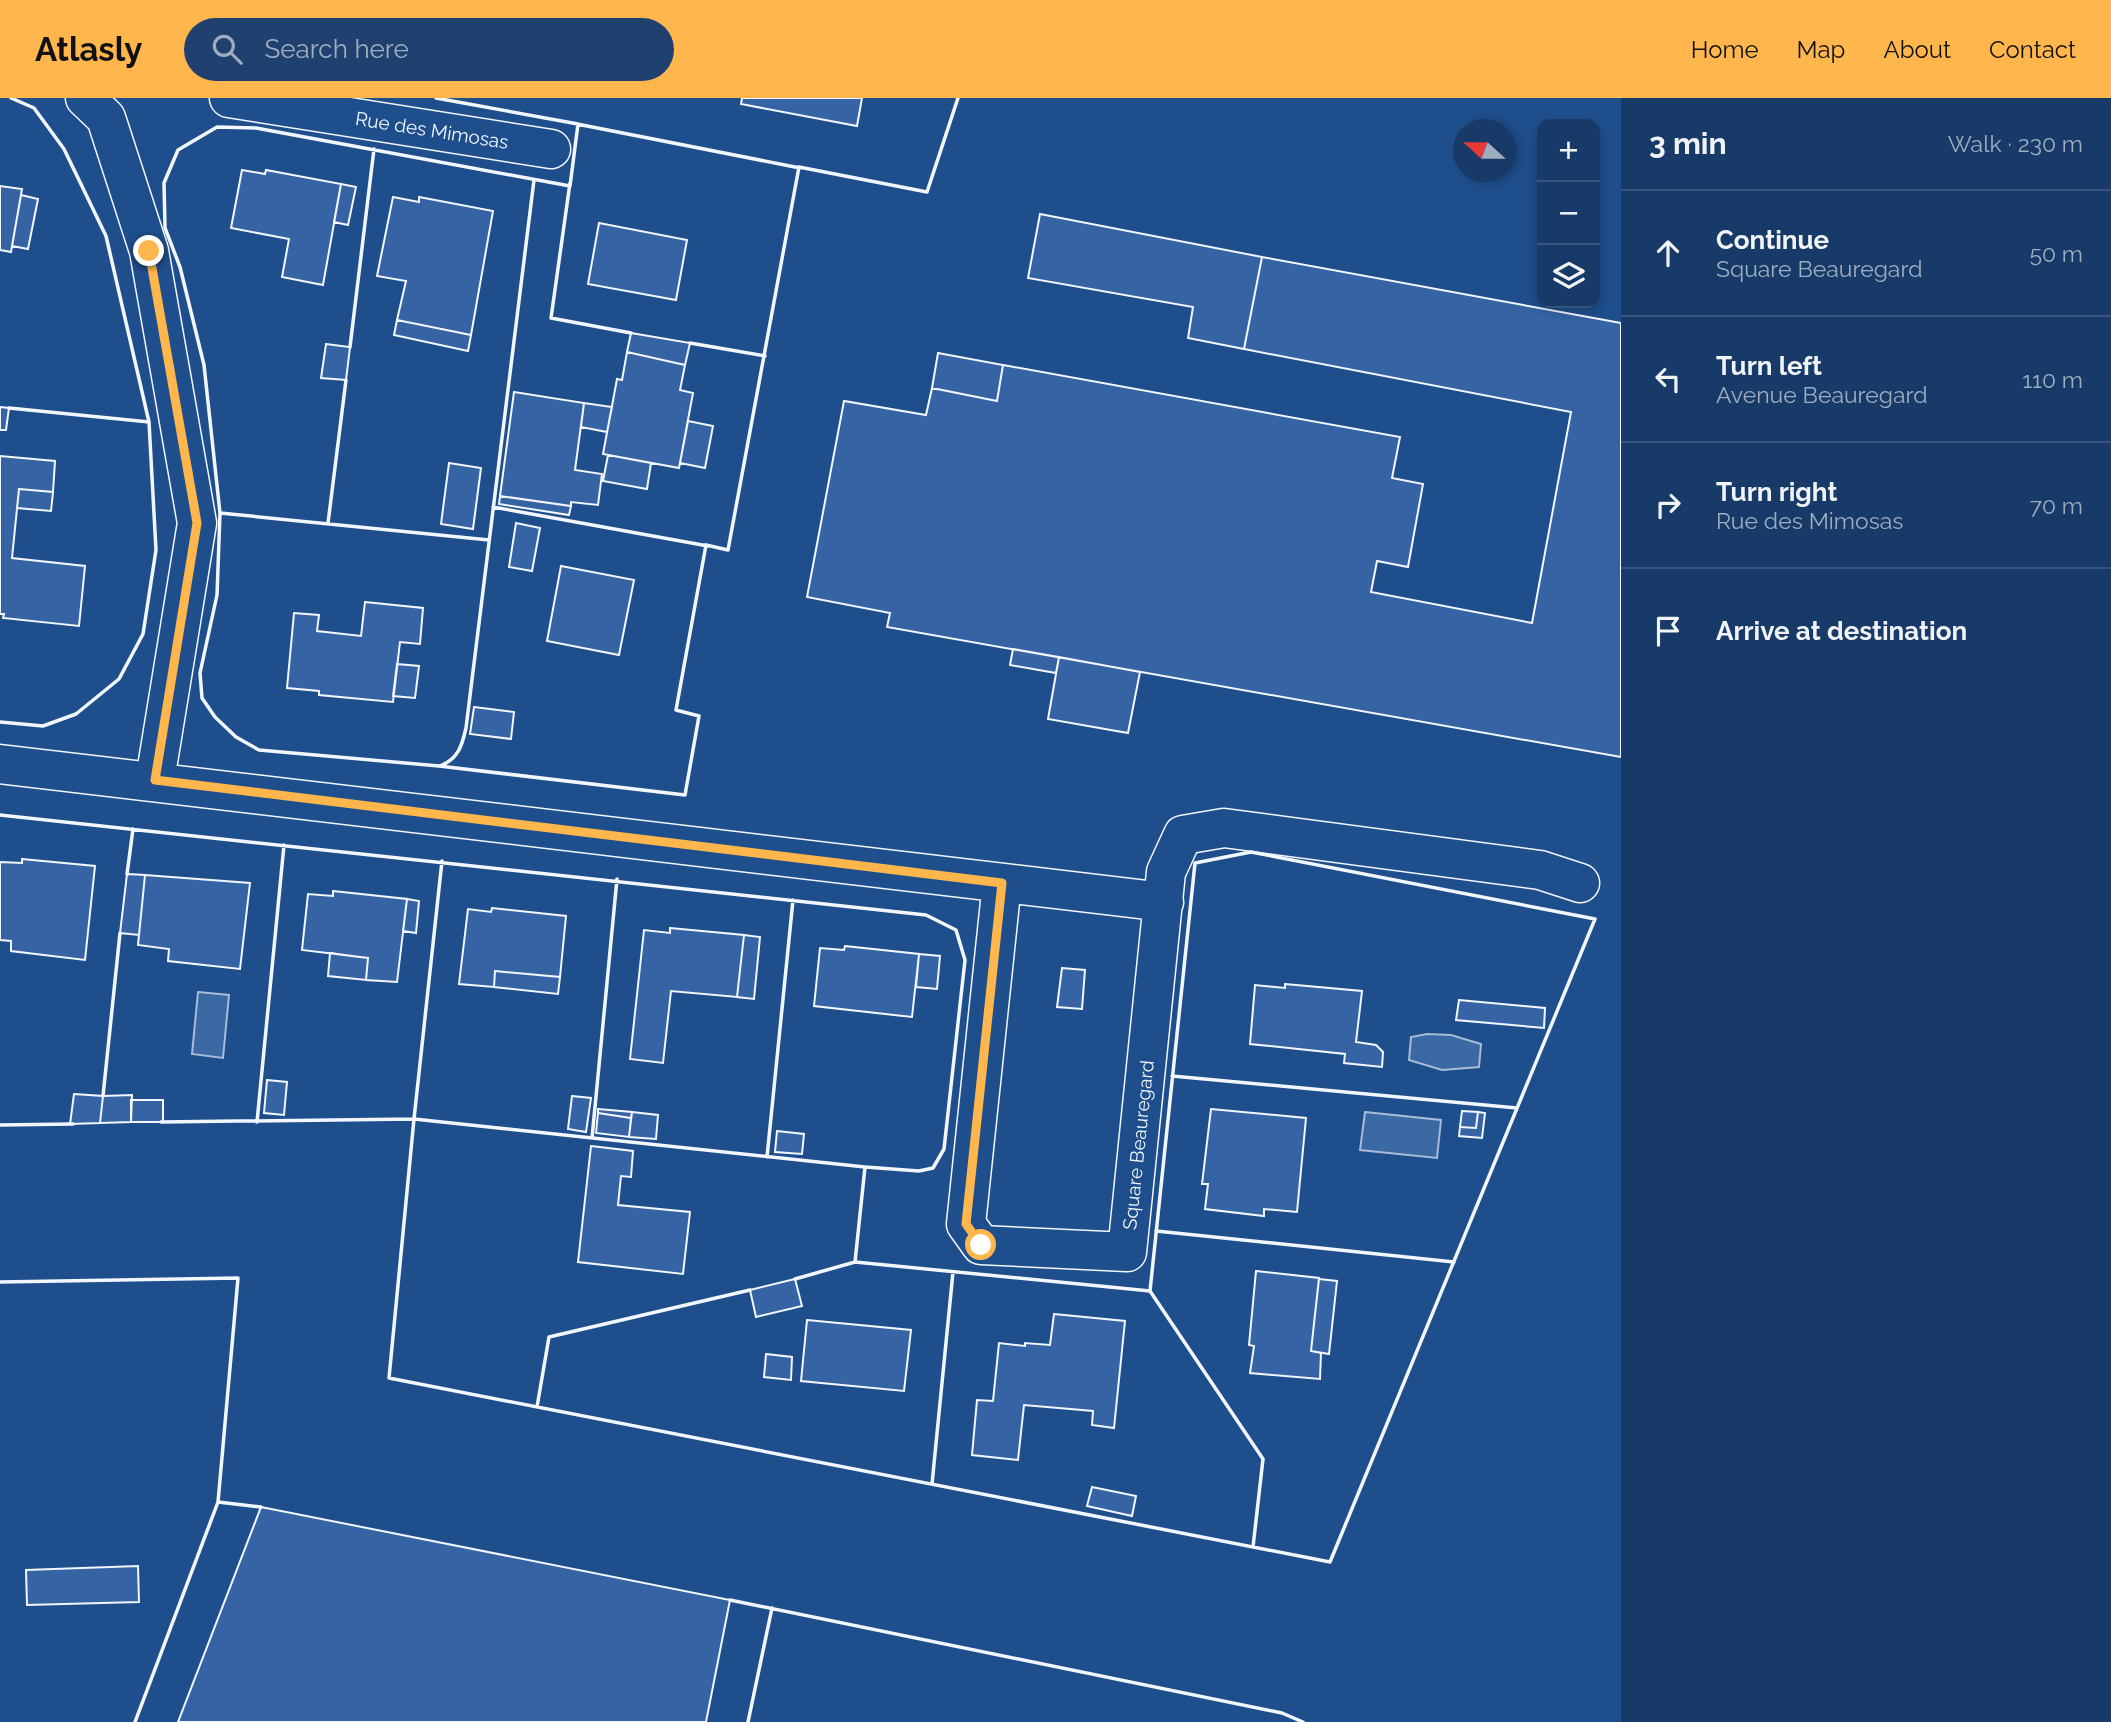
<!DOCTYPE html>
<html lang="en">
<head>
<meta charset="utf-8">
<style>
	body { margin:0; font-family:Raleway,sans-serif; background:#20416f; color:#f1f3f6 }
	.controls { position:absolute; right:21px; top:21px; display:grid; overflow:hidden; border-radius:14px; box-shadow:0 4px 10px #0003 }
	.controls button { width:63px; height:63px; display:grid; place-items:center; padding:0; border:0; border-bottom:2px solid #36547d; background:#173a69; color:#f1f3f6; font:35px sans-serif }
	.compass { position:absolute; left:1453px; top:21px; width:63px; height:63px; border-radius:50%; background:#173a69; box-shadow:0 4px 10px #0003; rotate:291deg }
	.stop { position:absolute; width:21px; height:21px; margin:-16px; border:5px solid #ffb74d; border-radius:50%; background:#fff }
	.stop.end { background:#ffb74d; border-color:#fff; box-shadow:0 2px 7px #0008 }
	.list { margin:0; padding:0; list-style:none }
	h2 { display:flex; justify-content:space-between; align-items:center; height:91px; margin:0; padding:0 28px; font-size:30px }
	h2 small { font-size:23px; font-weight:400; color:#9eadc0 }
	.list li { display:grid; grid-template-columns:46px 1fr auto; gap:21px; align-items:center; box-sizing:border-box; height:126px; padding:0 28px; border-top:2px solid #36547d }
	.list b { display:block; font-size:26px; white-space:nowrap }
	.list p { margin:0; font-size:23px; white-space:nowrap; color:#9eadc0 }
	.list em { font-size:23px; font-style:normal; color:#9eadc0 }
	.icon { flex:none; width:38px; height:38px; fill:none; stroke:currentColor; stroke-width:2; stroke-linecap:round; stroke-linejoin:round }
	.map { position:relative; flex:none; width:1621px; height:1624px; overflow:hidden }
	header { display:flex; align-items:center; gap:42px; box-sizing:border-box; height:98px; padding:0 35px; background:#ffb74d; color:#111 }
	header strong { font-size:33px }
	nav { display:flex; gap:38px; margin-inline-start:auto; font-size:24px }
	.search { width:490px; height:63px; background:#20416f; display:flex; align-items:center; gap:18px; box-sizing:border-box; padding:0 24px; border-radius:38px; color:#9eadc0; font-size:26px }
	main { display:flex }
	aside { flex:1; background:#173a69 }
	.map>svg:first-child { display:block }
	.water { fill:#3b69a3; stroke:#a8bbd7; stroke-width:2 }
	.building { fill:#3563a3; stroke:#f2f6ff; stroke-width:2 }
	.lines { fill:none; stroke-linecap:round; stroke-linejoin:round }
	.street-casing { stroke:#f2f6ff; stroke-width:41 }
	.street { stroke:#1f4e8c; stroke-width:38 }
	.wall { stroke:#f2f6ff; stroke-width:3.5 }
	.route { stroke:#ffb74d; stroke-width:9 }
	.labels { text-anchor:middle; stroke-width:5; stroke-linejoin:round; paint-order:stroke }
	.street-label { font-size:19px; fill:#f2f6ff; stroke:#1f4e8c }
</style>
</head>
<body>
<header>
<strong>Atlasly</strong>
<div class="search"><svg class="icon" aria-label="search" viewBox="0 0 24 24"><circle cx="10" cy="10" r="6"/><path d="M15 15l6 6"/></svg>Search here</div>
<nav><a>Home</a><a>Map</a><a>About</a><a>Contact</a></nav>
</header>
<main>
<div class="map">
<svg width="1621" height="1624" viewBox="0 0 1621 1624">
	<rect width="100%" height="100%" fill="#1f4e8c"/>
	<path class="water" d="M198,894l31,3 -6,63 -31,-4z
		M1427,936l24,1 30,9 -2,23 -37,3 -33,-10 2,-23z
		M1365,1014l76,8 -4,38 -77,-8z"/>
	<path class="building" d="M742,0h120l-5,28 -116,-22z
		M242,72l23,4 1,-4 75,14 -18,101 -41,-8 7,-38 -58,-11z
		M341,86l15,3 -8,38 -14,-3z
		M0,88l22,3 -11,63 -11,-2z
		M21,97l17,4 -10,50 -16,-3z
		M393,99l26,5v-5l74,14 -22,124 -74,-15 9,-39 -29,-5z
		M1040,116l222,43 -18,92 -56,-11 5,-31 -165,-29z
		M599,125l88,17 -11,60 -88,-16z
		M1262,159l359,66v434l-734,-130 3,-14 -83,-16 37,-196 82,14 6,-27 65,13 6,-36 397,72 -8,41 31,6 -15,83 -31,-6 -6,31 161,31 39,-211 -327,-63z
		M397,222l74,15 -3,16 -74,-16z
		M631,235l59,10 -5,22 -58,-13z
		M326,246l24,3 -4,33 -25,-2z
		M627,254l58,13 -5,25 13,3 -14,75 -76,-14 14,-75 5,1z
		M938,255l65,12 -6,36 -65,-13z
		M514,294l70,11 -9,67 27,4 -4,31 -27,-3v4l-71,-10z
		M584,305l28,4 -5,25 -26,-5z
		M0,309l9,1 -3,22h-6z
		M688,323l25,5 -8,42 -25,-5z
		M608,357l43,8 -4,26 -44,-8z
		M0,358l55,5 -2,31 -34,-3 -7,69 73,8 -6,60 -76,-8 1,-4h-4z
		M449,365l32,5 -8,61 -32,-5z
		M19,391l34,3 -2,19 -34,-3z
		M500,398l71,10 -2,9 -70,-11z
		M516,425l24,5 -8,43 -23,-4z
		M561,468l73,14 -15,75 -72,-14z
		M365,504l58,6 -3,36 -20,-2 -7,60 -74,-7v-4l-32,-3 7,-75 25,2 -2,16 44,5z
		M1013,551l46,8 -3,16 -46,-8z
		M1059,559l81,15 -12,61 -80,-14z
		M397,566l22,2 -4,32 -22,-2z
		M474,609l40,5 -3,27 -41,-5z
		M22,761l73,7 -10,94 -74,-9v-10l-11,-1v-78l22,1z
		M127,776l18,1 -6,60 -19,-2z
		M145,777l105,8 -10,86 -72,-8 1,-12 -31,-4z
		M333,793l74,8 -10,83 -31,-2 2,-22 -66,-8 6,-56 25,2z
		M407,801l12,2 -3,32 -13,-2z
		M492,810l74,8 -6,61 -65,-6 -1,16 -35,-3 9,-75 23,3z
		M670,830l74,7 -7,62 -66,-6 -8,72 -33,-4 14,-129 26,3z
		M744,837l16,2 -6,62 -17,-2z
		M845,848l74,8 -7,63 -98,-11 6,-58 24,2z
		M330,855l38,5 -2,22 -38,-4z
		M919,856l21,2 -3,33 -21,-2z
		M1062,870l23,2 -3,39 -25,-2z
		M495,873l65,6 -2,17 -64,-7z
		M1285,886l77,7 -6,51 20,3 7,7 -1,15 -38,-4 1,-9 -95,-10 5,-59 30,3z
		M1459,902l86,8 -1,20 -88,-8z
		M267,982l20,2 -3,33 -20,-2z
		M74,996l29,2 -3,27 -30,1z
		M132,997l-1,27 -31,1 3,-27z
		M572,998l19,2 -5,34 -18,-3z
		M131,1002h32v22h-32z
		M598,1011l34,3 -1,6 -33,-5z
		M1211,1011l95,9 -9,94 -33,-3v7l-59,-7 3,-25h-6z
		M1462,1013l16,1 -2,16 -16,-1z
		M632,1014l26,3 -2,24 -27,-2z
		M1478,1014l7,1 -3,25 -23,-2 1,-9 16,1z
		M598,1015l33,5 -2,19 -33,-4z
		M777,1033l27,3 -2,20 -27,-2z
		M591,1048l42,5 -2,26 -10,-1 -3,29 72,7 -7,62 -105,-12z
		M1256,1173l63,7 -8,73 10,2 -1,26 -70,-6 4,-27 -5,-1z
		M795,1181l7,27 -46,11 -6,-27z
		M1319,1181l18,2 -8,73 -18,-3z
		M1054,1216l71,7 -11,107 -22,-3 1,-14 -69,-6 -6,55 -46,-5 5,-55 16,1 6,-58 26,3v-3l25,2z
		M807,1222l104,10 -7,61 -103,-10z
		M766,1256l26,3 -1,23 -27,-3z
		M1092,1389l44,9 -4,20 -45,-10z
		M261,1409l469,93 -24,122h-528z
		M138,1468l1,36 -112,3 -1,-35z"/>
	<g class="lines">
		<defs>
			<path id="street" d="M85,0l21,20 43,133 48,272 -42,257
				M229,0l322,51
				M0,666l1164,138
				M1002,785l-36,341 15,21 146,7 39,-380 17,-37 41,-7 316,42 40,13"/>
		</defs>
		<use href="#street" class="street-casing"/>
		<use href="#street" class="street"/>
		<path class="wall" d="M436,0l142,26 -8,62 -314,-58 -39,-1 -39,23 -14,33 1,45 15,39 24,98 16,148 -3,82 -17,78 2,25 13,19 21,20 23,13 180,16 246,29 14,-79 -23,-6 30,-165 22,5 71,-383 128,25 31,-94
			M577,26l223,44
			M570,85l-19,135 80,15
			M690,245l75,13
			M350,249l24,-198
			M9,310l140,14
			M493,409l215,39
			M220,418v-3l269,27
			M328,425l18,-143
			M0,624l43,4 33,-12 43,-35 24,-45 13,-84 -7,-128 -43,-186 -42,-87 -30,-41 -23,-10
			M440,668c18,-7 22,-20 26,-38l68,-548
			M0,717l926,100 30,15 9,30 -21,189 -11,19 -14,3 -54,-4 -10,95 295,29 45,-428 56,-11 344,67 -265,643 -941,-184 25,-259 -253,3
			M442,763l-28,258 451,48
			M127,776l6,-45
			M1172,978l345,32
			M103,998l17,-163
			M257,1024l27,-277
			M0,1027l73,-1
			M592,1040l25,-259
			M767,1059l26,-257
			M1156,1133l298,31
			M795,1181l60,-17
			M0,1184l238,-4 -20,224 43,5
			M1150,1193l113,168 -10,88
			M537,1309l12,-70 201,-47
			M932,1386l21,-212
			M730,1502l552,113 21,9
			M135,1624l83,-220
			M748,1624l24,-114"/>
	</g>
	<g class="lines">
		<path class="route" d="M149,153l48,272 -42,257 847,103 -36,341 15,21"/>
	</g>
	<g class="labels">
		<g class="street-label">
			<text transform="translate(432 32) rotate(9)" y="7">Rue des Mimosas</text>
			<text transform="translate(1138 1047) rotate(-84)" y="7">Square Beauregard</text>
		</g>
	</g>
</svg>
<div class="controls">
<button>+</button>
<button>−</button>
<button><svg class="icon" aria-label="layers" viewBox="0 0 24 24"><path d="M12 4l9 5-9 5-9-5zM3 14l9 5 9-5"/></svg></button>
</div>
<svg class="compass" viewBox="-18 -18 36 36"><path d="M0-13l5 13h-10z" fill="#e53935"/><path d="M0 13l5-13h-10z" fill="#9eadc0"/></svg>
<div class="stop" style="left:981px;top:1147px"></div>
<div class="stop end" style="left:149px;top:153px"></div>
</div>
<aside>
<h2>3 min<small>Walk · 230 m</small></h2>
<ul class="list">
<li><svg class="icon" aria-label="ahead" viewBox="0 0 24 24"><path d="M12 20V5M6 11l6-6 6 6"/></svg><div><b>Continue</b><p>Square Beauregard</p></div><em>50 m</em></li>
<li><svg class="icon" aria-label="left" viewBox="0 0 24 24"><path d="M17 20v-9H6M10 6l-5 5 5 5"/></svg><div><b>Turn left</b><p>Avenue Beauregard</p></div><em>110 m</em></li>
<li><svg class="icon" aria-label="right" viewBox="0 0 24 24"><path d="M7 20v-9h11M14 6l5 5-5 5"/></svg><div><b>Turn right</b><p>Rue des Mimosas</p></div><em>70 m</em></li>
<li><svg class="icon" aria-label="arrive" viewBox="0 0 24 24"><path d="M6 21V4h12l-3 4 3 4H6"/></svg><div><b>Arrive at destination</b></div></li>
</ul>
</aside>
</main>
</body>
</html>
